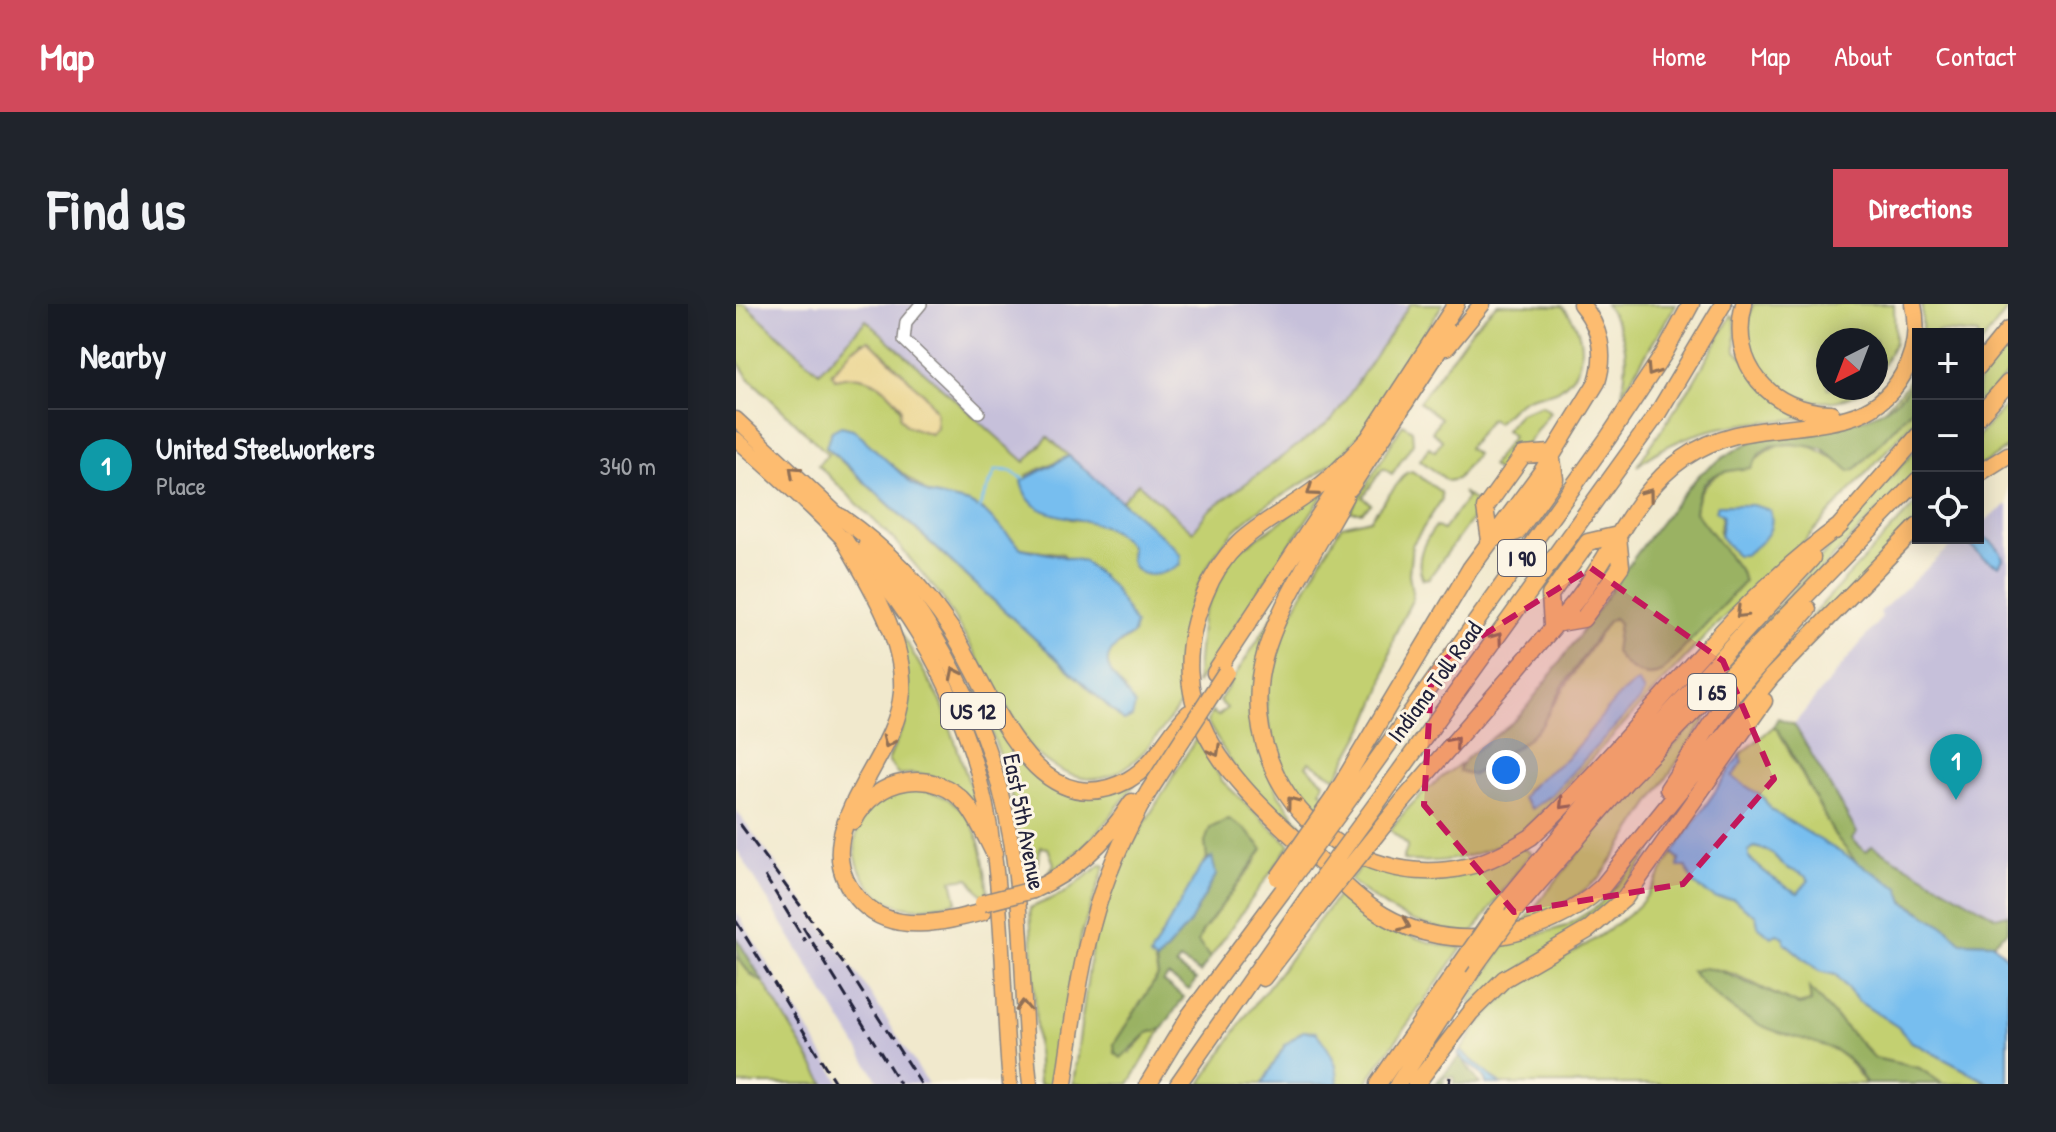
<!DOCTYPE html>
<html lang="en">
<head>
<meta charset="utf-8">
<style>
	body { margin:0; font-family:"Patrick Hand",sans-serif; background:#20242c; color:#f1f3f6 }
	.controls { position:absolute; right:24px; top:24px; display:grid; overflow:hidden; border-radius:0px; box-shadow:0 4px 20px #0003 }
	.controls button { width:72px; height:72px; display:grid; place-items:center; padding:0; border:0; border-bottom:2px solid #363941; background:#171b24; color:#f1f3f6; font:40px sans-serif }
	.compass { position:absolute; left:1080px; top:24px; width:72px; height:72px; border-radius:50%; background:#171b24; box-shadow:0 4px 20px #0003; rotate:222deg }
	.you { position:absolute; left:770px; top:466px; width:28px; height:28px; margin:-20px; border:6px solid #fff; border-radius:50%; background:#1a73e8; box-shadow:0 0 0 12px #1a73e833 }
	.badge { display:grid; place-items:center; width:52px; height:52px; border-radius:50%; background:#d1495b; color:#fff; font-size:26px; font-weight:700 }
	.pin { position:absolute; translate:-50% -66px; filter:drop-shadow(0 2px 4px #0008) }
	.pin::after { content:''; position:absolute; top:42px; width:28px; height:24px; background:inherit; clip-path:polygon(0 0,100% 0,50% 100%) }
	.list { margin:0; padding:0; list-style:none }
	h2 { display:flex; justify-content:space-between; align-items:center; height:104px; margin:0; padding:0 32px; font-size:34px }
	h2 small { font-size:26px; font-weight:400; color:#9ea1a6 }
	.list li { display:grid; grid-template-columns:52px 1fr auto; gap:24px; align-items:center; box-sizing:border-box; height:112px; padding:0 32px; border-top:2px solid #363941 }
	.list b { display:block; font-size:30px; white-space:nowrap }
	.list p { margin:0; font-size:26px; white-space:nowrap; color:#9ea1a6 }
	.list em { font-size:26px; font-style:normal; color:#9ea1a6 }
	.icon { flex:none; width:44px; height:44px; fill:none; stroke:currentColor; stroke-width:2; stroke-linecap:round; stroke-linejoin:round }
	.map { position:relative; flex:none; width:1272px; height:780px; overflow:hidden; border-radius:0px }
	header { display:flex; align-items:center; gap:48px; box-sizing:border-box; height:112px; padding:0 40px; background:#d1495b; color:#fff }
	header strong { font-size:38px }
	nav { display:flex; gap:44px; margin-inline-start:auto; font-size:28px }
	.intro { display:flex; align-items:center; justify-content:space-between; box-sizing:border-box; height:192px; padding:0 48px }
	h1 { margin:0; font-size:56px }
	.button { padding:20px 36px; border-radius:0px; background:#d1495b; color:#fff; font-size:28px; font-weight:700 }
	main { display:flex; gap:48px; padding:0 48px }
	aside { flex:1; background:#171b24; border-radius:0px; box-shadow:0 4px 20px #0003 }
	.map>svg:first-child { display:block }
	.industrial { fill:#c6c0da }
	.green { fill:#c3d071; stroke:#727956; stroke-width:2; fill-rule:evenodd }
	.forest { fill:#9ab263; stroke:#5e6a4f; stroke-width:2 }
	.sand { fill:#eeda9e; stroke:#887e6c; stroke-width:2 }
	.water { fill:#77beef; stroke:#4c7095; stroke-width:2; fill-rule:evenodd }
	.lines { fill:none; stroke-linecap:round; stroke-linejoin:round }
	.stream { stroke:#77beef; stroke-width:3 }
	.minor-casing { stroke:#8a8684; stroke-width:14 }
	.major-casing { stroke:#8a8684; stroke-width:17 }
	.highway-casing { stroke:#8a8684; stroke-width:19 }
	.minor { stroke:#fff; stroke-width:11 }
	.major { stroke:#fdbc70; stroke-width:14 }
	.highway { stroke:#fdbc70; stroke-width:16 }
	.rail { stroke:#22223b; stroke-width:3; stroke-dasharray:12 6; stroke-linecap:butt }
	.highway-bridge-casing { stroke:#8a8684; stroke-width:19; stroke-linecap:butt }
	.highway-bridge { stroke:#fdbc70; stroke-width:16 }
	.oneway { stroke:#906f56 }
	.marked { fill:#c2185b; fill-opacity:0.2; stroke:#c2185b; stroke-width:6; stroke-dasharray:16 10; stroke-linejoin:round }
	.labels { text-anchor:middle; stroke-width:6; stroke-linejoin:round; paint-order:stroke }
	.shield { fill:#fcf5e5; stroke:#63616e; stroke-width:2 }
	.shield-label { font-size:22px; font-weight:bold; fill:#22223b }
	.street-label { font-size:24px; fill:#22223b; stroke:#fcf5e5 }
</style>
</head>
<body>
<header>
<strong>Map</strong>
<nav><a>Home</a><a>Map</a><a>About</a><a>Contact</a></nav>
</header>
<div class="intro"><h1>Find us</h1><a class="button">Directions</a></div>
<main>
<aside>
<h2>Nearby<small></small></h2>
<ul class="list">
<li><span class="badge" style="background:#0f9aa8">1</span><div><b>United Steelworkers</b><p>Place</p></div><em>340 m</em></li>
</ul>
</aside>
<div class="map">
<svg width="1272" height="780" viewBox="0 0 1272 780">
	<rect width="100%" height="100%" fill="#fcf5e5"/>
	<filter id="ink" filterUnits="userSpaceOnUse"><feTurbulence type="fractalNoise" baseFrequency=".0125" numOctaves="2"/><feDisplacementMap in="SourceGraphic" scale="16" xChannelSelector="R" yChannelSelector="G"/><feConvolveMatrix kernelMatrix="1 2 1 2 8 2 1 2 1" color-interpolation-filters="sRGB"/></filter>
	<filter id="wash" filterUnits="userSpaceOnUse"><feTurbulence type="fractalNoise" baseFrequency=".006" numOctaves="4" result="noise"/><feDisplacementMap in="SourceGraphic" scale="32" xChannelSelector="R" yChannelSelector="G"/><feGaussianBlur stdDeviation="1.8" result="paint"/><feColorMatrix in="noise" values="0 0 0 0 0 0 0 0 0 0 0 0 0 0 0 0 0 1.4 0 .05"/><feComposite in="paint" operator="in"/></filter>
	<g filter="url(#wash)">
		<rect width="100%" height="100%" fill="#f1e9cd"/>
		<path class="industrial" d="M9,0h665l-78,116 -125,92 -14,21 -55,-50 -18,20 -72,-66 -23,26 -159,-143 -47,53z
			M1272,200v410l-12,3 -123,-71 -7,6 -15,-13 6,-7 -63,-108 88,-107 -2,-5 73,-68 8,-6h17v-12z
			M0,506l125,169 67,105h-48l-144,-236z
			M0,607l105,173h-16l-89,-147z"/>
		<path class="green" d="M0,0h9l74,68 47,-52 159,142 23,-25 21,19 -42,19 43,44c25,1 45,7 61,28l-1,10 42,-12 -52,-42 18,-20 55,49 14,-20 125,-92 78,-116h33c-29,44 -62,111 -98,147 -27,28 -61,40 -91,63 -59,44 -77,115 -70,185 -42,60 -79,116 -152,51l-91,-154 -45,-54 -78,-77 10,-11 -80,-77 -12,-18zM127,37c37,14 51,59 68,92l-24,-7c-13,-43 -34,-49 -75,-53zM96,127l50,26 47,37 40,9 15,8 37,37 42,6 70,80 -23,17 -4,12 3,11 16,15 7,28 -8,4 -298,-274z
			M761,0l65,2c23,23 28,60 -1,82 -7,6 -15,5 -24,7 -17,3 -29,16 -40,28l-7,-4 -22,29 8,6 -19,25 -9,2 -28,-21 9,-13 6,4 7,-11 -10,-8 9,-14 -22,-16 54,-74z
			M869,0h71l-54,90c7,-36 6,-60 -17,-90z
			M1017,0h141l1,38 -19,37v-39h-48v48h38c-56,41 -138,-17 -113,-84z
			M1186,0h86v5l-30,39v-14l-40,-3 -2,3h-14z
			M995,12l4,2 1,33 76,67c-66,5 -122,6 -175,48l56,-83z
			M1272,36v33l-30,35v-31z
			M1182,51c0,27 -12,45 -36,56l24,-25z
			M1182,98v14l-117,129 -87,82 -193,207c-37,21 -76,32 -118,26l5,-15 -18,-15c20,-27 42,-47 70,-66l-1,7 95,-67 54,-83 6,-3 5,4 1,37c13,12 25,21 42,13l82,-90 -3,-10 -46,-60c2,-24 13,-31 32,-44 28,4 33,-23 60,-24 37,-2 42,20 70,24zM995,201h21l18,24 -42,16 -9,-13 5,-25zM882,394l-67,97 -24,-6 39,-30z
			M1272,99v44l-30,21v-32z
			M806,101l8,7 -46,63 -13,-9 22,-30 -8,-6 14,-17z
			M667,120l9,6 1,13 -21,31 -9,-6 -20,29 8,7 -9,8h-12z
			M1182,143v23l-172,177 -2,-2z
			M676,167l29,21 1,7 -30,46 -3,29 4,24 -19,38 -13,54 -13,31 -32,57 -27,-16 -3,4 18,16 -3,9 5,3 -13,19c-90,-111 -31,-182 28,-287l29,-7 36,-46z
			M592,184l-132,196 6,-68 31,-61z
			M727,188l18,14 -52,72 -6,1c-9,-19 1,-38 13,-53l7,4 24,-32z
			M1182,197v18l-226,248c64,-99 147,-180 226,-266z
			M542,304l-17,40 8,123 10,24 24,32 -5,6 -57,-54 -34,-57 5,-10 6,4 9,-8 -8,-7z
			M164,327l42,72 36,106c-26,-23 -43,-40 -80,-34l-10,-14 16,-37 5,-29z
			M239,385l82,97 79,-4c-27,37 -49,68 -88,92l6,-10 -6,-16 -7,-1 -8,34 -5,2 -20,-106z
			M990,385l-126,189 -36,28 -45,21 84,-105z
			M1037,423l5,3 56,104 27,34 -90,-58 -8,-13 -32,-20 11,-14 -2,-8z
			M461,433l25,44 68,64 -80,113 -12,-16 4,-10 54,-71 -51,-19 2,16 -55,94 6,24 -44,68 16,9 18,-20 14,-4 -33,55h-56l19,-139 24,-75z
			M974,460l-79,116 -32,34 -127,89 -3,-2 36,-57 61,-18 32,-20 28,-31z
			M170,483c68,7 75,47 82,107l-6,1 -13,-17 -17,2 5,22c-16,2 -34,8 -50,5 -45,-7 -68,-61 -39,-97 9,-11 25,-16 38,-23z
			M1018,543c25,6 17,9 33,21 7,4 16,4 23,12l-12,14c-18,-10 -34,-22 -49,-36v-7z
			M787,544l8,5 -60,82c-56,-10 -77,-18 -121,-55l12,-15 49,11z
			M937,549l13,14 8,17 21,13 18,2 51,38v5l35,29 17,4 22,26 40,26 12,14 81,43h-48l-24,-16 -44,-10 -65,-68 1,12 -12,3c-32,-10 -74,-47 -107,-33l85,60 42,9 15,8 14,11 18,24h-366l-39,-33c42,-74 114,-89 174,-142 16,-14 27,-39 38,-56z
			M366,560l3,2 -24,69 -21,149h-21l-9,-176 34,-15z
			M604,589c36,29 75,51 122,55l-97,136h-28l-1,-19 -11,-21 -40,1 -23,39h-61l44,-67z
			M0,652l16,20 12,7 61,101h-89z"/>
		<path class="forest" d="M1182,70v28l-61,66 -7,3 -28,-23 -31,-4 -20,2 -11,7 -9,15c-31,4 -53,4 -56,44l46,60 3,10 -82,90c-19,9 -37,-4 -47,-20l4,-29 -5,-5 -6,3 -45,65 -21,39 -18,17 -51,33 -14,-4c2,-17 48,-40 62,-57 62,-78 113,-165 179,-240 22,-16 44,-32 70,-39 59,-16 112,0 148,-61z
			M1042,414l16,6 63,109 -5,6 14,13 6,-6 124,71 12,-3v17l-15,12 -32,-1 -14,-14 -43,-27 -5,-13 -38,-20 -27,-34 -44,-84 -12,-20 -5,-3z
			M493,515l16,10 18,20 -61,83 -4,10 12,16 -10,15 -20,-13 -4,6 20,14 -7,10 -21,-14 -5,6 21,15 -22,32 -14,4 -27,25 -6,-5 -1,-9 44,-68 -2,-14 33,-38 27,-49 -4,-17h-5l-2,-16 5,-14z
			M0,633l28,46c-20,-12 -28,-23 -28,-46z
			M967,664l15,2 81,35 12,-3 -2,-14 65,70 45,10 24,16h-77c-19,-41 -52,-40 -88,-52 -34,-11 -64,-34 -87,-61z
			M724,752l20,28h-26v-7h-10l-1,7h-8z"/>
		<path class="sand" d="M133,36l57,56 10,15 1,17 -6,6 -24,-8 -7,-9 1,-10c-17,-24 -36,-36 -66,-28l-3,-6 21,-25z"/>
		<path class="water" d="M105,122l12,3 58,54 18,11 40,9 15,8 37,37 63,13 28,25 23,38 -2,10c-48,28 -16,40 2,72l-3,11 -8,4 -298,-275 6,-15z
			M333,152l103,89 9,11 -1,8c-20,16 -55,17 -49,-17 -33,-44 -100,-13 -110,-66z
			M981,201h35l18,5c7,21 -9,34 -26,45h-8l-16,-19 3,-21 -8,-4z
			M1242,232c11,1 23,13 25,23l-4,7 -16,-8 -13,-13z
			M902,378l6,10 -5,9 -88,94 -20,14 -9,-11c9,-16 28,-26 42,-38 23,-19 50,-68 74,-78z
			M1004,451l2,8 -10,14 31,20 8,13 128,78 5,14 43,26 14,14 32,1 15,15v126h-17l-81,-43 -12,-14 -40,-26 -22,-26 -17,-4 -35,-29v-5l-7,-3 -6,3 -13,-11 -2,-10 -23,-17 -18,-1 -21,-14 -8,-17h-8l1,-8 -6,-6zM1018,543c26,6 17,9 33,21 7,4 16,4 22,12l-11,13c-18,-9 -35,-21 -49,-35v-7z
			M476,553l4,18 -27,49 -33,38 -6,-5 2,-5 50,-87z
			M567,727l13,1c11,14 25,34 21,52h-75l23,-39z
			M725,747l39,33h-14c0,-11 -22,-21 -28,-30z"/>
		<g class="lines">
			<path class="stream" d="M243,204l17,-38 15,1 12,8"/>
		</g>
	</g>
	<g filter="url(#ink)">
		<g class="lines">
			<defs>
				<path id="minor" d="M185,0l-15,18 -2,18 75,72"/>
				<path id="major" d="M0,115l113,106
					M0,135c48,43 97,86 139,135 65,76 107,181 119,280 10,76 9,154 16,230
					M130,240c84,91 137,209 150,333 8,69 6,138 14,207"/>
				<path id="highway" d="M1008,0c-16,60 26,108 87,109
					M711,43l35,-43
					M1242,63l30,-37
					M1242,113l30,-34
					M633,134c-16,17 -32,36 -52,50 -47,35 -88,46 -112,106 -47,111 19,180 96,250 26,23 52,53 82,71 70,41 161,25 219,-28l170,-211 146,-150
					M629,140l91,-140
					M1242,170l30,-19
					M614,184l100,-155
					M609,192c-29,54 -76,122 -85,181 -16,115 91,216 205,190 24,-5 45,-17 66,-30 108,-100 190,-226 310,-312
					M105,213c44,31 80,67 110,112 39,59 81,202 177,151 27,-15 40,-46 61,-67
					M1099,227l83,-95
					M108,235c25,45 61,98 58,153 -5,72 -106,145 -40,211 32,32 82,19 121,9
					M756,235l25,-7 38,-53 -4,-26
					M754,236l-5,-32 38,-53 28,-2
					M818,320l29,-5 38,-53 -3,-30
					M816,321l-2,-30 38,-53 30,-7
					M479,369l136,-206
					M932,485l54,-82 86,-98
					M649,488l273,-379 65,-109
					M597,495l137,-230 73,-99 54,-88c9,-28 3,-55 -16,-78
					M667,497c56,-65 112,-129 167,-193 40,-47 61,-114 114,-150 54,-37 105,-24 163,-40 50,-13 77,-65 66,-114
					M608,502l264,-368 57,-86 26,-48
					M118,517c21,-44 81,-55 113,-16 11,14 19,32 27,48
					M297,586c43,-19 74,-49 99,-88
					M780,605l113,-131 289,-298
					M761,608l89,-107 226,-247
					M527,674l55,-71
					M328,780c16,-114 25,-192 85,-293
					M412,780l42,-69 97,-130
					M442,780l129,-185
					M642,780l81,-117
					M662,780l79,-121
					M680,780l55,-72 33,-33 84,-49 37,-32 139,-197"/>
			</defs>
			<use href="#minor" class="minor-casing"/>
			<use href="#major" class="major-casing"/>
			<use href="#highway" class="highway-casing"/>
			<use href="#minor" class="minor"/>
			<use href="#major" class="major"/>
			<use href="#highway" class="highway"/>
			<path class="rail" d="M4,520l108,146 73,114
				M29,572l40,65
				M0,617l100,163
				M67,623l97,157
				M713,780l1,-7"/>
			<defs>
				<path id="highway-bridge" d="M413,487l77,-119
					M542,574l55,-79
					M551,581l57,-79
					M571,595l78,-107
					M247,599l50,-13
					M582,603l85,-106
					M741,659l39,-54
					M723,663l38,-55"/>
			</defs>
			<use href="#highway-bridge" class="highway-bridge-casing"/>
			<use href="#highway-bridge" class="highway-bridge"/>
		</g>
		<defs><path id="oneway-chevron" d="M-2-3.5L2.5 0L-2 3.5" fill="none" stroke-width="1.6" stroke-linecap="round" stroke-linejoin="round" transform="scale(2)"/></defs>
		<g class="oneway">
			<use href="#oneway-chevron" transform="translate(916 67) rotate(123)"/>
			<use href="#oneway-chevron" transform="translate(58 167) rotate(-137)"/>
			<use href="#oneway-chevron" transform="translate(576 187) rotate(145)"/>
			<use href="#oneway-chevron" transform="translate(912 190) rotate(-53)"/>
			<use href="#oneway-chevron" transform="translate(1005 309) rotate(136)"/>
			<use href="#oneway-chevron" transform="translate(761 334) rotate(-54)"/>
			<use href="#oneway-chevron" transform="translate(219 369) rotate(-116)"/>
			<use href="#oneway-chevron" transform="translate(152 438) rotate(114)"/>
			<use href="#oneway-chevron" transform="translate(718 438) rotate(-49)"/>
			<use href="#oneway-chevron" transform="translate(479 447) rotate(61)"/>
			<use href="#oneway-chevron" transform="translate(556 498) rotate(-127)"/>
			<use href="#oneway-chevron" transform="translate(828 500) rotate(134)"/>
			<use href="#oneway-chevron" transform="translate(669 621) rotate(23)"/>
			<use href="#oneway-chevron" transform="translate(287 702) rotate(-92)"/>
		</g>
	</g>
	<path class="marked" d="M855,264l132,93 51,118 -91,105 -169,28 -90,-107 8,-138z"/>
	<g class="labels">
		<g class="shield">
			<rect x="762" y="236" width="48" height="36" rx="6"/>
			<rect x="952" y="370" width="48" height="36" rx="6"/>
			<rect x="205" y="389" width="64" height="36" rx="6"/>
		</g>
		<g class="shield-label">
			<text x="786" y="262">I 90</text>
			<text x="976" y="396">I 65</text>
			<text x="237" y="415">US 12</text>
		</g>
		<g class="street-label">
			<text transform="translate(699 378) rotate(-54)" y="8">Indiana Toll Road</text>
			<text transform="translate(288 518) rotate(79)" y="8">East 5th Avenue</text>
		</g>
	</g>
</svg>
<div class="controls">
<button>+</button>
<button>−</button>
<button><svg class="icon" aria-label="locate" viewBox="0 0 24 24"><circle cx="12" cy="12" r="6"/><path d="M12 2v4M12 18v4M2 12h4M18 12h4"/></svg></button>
</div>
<svg class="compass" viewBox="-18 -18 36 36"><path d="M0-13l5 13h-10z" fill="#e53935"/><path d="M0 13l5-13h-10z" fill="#9ea1a6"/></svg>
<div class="you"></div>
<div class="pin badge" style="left:1220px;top:496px;background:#0f9aa8">1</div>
</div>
</main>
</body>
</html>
